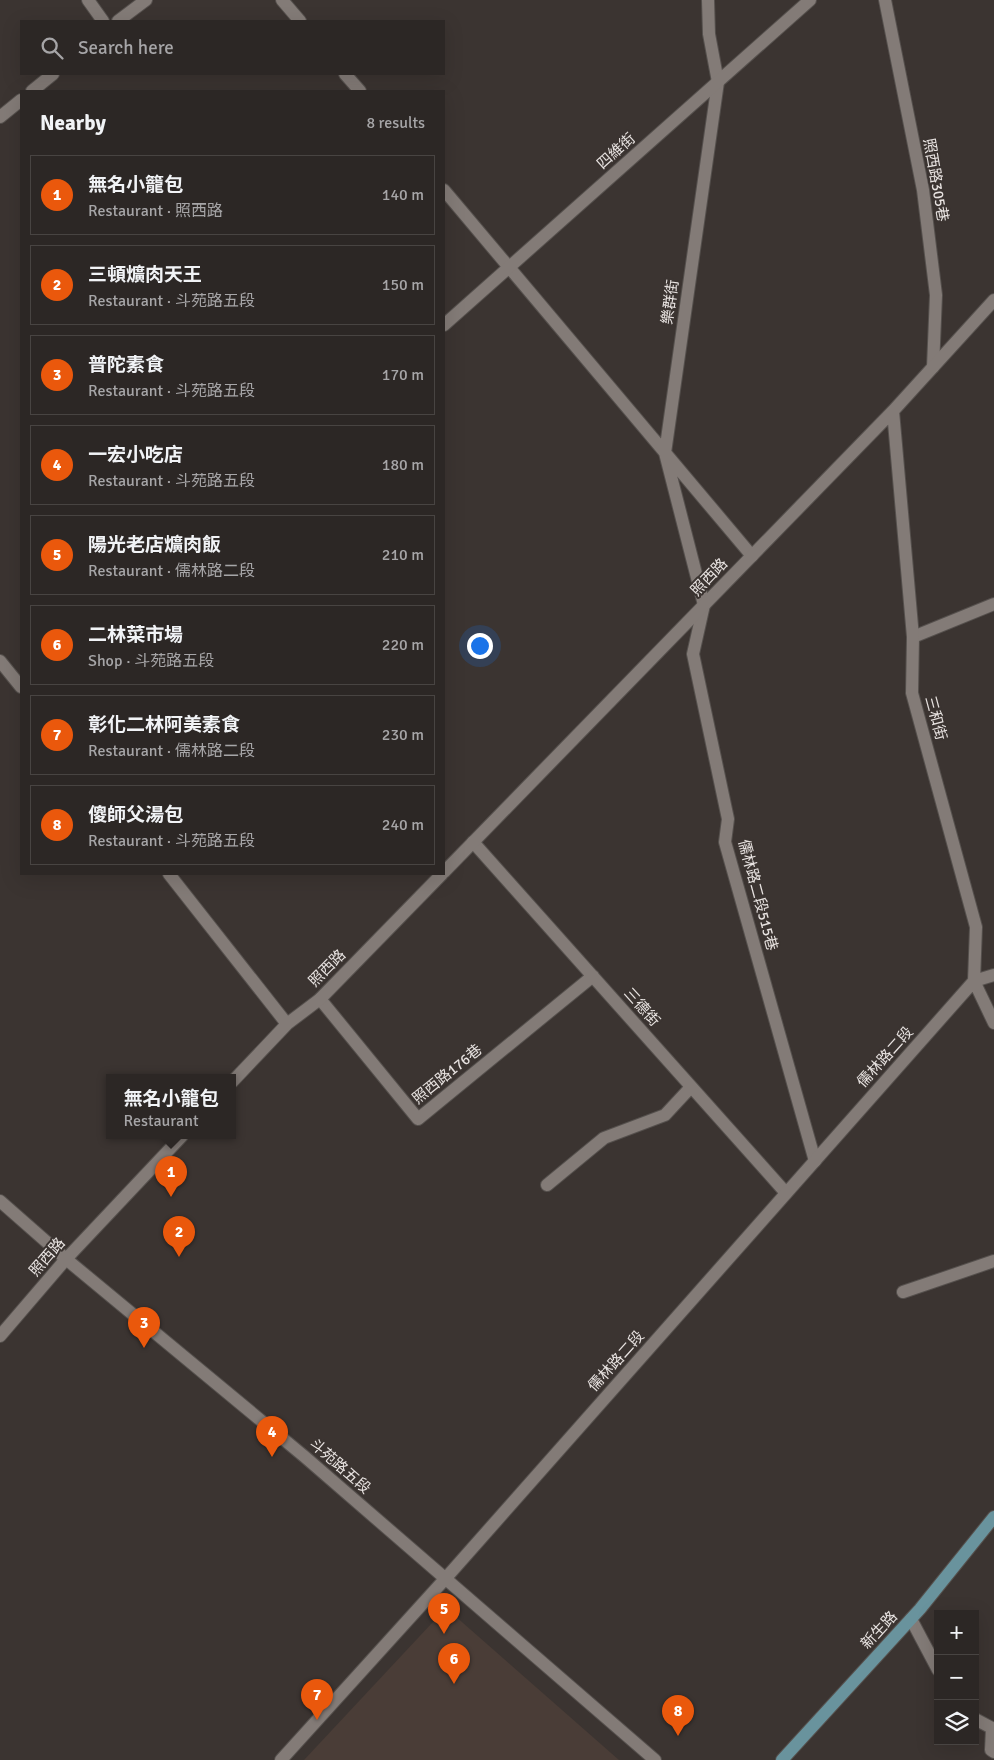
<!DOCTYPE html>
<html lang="en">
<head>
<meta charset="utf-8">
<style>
	body { margin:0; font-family:Signika,"Noto Sans TC",sans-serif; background:#342f2d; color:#f1f3f6 }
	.controls { position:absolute; right:15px; bottom:15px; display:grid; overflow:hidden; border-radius:0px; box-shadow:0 5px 20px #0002 }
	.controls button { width:45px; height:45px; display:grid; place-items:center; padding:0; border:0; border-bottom:1px solid #484442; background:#2c2725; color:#f1f3f6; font:25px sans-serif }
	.you { position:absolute; left:479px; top:645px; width:18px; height:18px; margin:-12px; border:4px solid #fff; border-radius:50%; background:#1a73e8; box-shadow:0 0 0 8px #1a73e833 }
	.badge { display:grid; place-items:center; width:32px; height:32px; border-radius:50%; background:#ea580c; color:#fff; font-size:16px; font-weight:700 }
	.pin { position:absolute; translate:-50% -41px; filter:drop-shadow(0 1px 2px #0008) }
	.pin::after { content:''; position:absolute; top:26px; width:18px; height:15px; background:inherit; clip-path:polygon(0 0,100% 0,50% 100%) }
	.popup { position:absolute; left:106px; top:1074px; width:130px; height:65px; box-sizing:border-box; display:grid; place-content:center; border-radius:0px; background:#2c2725; filter:drop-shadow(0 1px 4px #0005); font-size:16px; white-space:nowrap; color:#a6a5a7 }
	.popup b { font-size:19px; color:#f1f3f6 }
	.popup::after { content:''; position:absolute; left:50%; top:100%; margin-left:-10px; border:10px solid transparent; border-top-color:#2c2725 }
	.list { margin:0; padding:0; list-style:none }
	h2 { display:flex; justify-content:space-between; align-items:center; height:65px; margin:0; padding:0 20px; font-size:21px }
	h2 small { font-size:16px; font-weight:400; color:#a6a5a7 }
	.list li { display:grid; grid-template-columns:32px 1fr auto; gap:15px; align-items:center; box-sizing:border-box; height:80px; margin:0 10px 10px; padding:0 10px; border:1px solid #484442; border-radius:0px }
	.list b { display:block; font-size:19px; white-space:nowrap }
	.list p { margin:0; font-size:16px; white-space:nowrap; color:#a6a5a7 }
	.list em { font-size:16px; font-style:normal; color:#a6a5a7 }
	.icon { flex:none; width:28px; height:28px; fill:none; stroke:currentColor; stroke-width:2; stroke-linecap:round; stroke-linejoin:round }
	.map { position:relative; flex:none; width:994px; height:1760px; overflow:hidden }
	.search { position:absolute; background:#2c2725; box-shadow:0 5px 20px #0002; left:20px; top:20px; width:425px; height:55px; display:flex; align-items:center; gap:12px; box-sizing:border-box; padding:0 18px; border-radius:0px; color:#a6a5a7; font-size:19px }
	.panel { position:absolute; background:#2c2725; box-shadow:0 5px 20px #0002; left:20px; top:90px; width:425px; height:785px; border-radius:0px }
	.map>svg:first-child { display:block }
	.built { fill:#4a3d37 }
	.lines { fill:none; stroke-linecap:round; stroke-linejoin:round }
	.lane-casing { stroke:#55504d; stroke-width:14 }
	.street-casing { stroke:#55504d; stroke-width:14 }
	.secondary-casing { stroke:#55504d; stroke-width:14 }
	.lane { stroke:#837b77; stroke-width:12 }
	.street { stroke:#837b77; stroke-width:12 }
	.secondary { stroke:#69939d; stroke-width:12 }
	.labels { text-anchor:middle; stroke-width:4; stroke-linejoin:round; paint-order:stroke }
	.street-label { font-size:15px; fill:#e8e3e1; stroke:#3b3431 }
</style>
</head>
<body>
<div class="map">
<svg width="994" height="1760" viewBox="0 0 994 1760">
	<rect width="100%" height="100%" fill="#3b3431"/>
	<path class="built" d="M446,1608l173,152h-315z"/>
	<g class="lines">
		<defs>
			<path id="lane" d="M282,0l18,21
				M708,0l1,34 9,48 -53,371 39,152 -11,49 35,165 -3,23 90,319
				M885,0l38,190 13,105 -3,72
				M345,74l15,17
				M444,190l308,366
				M913,637l81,-33
				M473,842l313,351
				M320,999l98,120 175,-143
				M547,1185l57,-47 61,-23 26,-28
				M903,1292l91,-31
				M911,1619l27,51
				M975,1719l17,9 -1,22 3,2"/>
			<path id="street" d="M88,0l15,21
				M118,21l28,-21
				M32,91l21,-17
				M0,117l21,-17
				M444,325l366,-325
				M893,411l20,226 -1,56 64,234 -2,54 20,42
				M0,661l21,26
				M444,872l449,-461 101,-111
				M169,874l118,150
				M232,1082l55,-58 33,-25 122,-125
				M0,1201l66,58 239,198 350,303
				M0,1336l66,-77 116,-123
				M281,1760l164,-181 529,-598 20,-6"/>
			<path id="secondary" d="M782,1760l138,-151 74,-92"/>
		</defs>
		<use href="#lane" class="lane-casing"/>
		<use href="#street" class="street-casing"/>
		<use href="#secondary" class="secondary-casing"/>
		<use href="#lane" class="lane"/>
		<use href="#street" class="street"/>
		<use href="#secondary" class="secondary"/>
	</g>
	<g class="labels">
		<g class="street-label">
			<text transform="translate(616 151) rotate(-42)" y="5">四維街</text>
			<text transform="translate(936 180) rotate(80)" y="5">照西路305巷</text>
			<text transform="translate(670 302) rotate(-82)" y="5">樂群街</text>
			<text transform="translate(709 577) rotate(-46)" y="5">照西路</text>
			<text transform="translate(936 718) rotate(75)" y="5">三和街</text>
			<text transform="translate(758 895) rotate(75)" y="5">儒林路二段515巷</text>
			<text transform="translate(327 968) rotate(-45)" y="5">照西路</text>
			<text transform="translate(642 1007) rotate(48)" y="5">三德街</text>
			<text transform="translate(885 1057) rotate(-48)" y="5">儒林路二段</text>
			<text transform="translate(447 1074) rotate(-39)" y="5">照西路176巷</text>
			<text transform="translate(47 1257) rotate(-49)" y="5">照西路</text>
			<text transform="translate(616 1361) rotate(-48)" y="5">儒林路二段</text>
			<text transform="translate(340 1466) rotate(41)" y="5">斗苑路五段</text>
			<text transform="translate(879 1630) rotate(-47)" y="5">新生路</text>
		</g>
	</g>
</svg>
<div class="controls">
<button>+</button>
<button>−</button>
<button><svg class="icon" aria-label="layers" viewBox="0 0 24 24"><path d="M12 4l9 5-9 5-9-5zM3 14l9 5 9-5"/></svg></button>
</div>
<div class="you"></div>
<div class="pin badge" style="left:171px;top:1197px">1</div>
<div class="popup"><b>無名小籠包</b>Restaurant</div>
<div class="pin badge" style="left:179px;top:1257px">2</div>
<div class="pin badge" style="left:144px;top:1348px">3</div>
<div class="pin badge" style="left:272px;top:1457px">4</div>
<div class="pin badge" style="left:444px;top:1634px">5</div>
<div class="pin badge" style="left:454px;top:1684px">6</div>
<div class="pin badge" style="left:317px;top:1720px">7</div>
<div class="pin badge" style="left:678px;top:1736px">8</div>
<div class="search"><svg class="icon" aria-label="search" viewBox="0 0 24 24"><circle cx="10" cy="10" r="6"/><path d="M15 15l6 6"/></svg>Search here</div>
<section class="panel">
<h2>Nearby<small>8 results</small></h2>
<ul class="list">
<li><span class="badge">1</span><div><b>無名小籠包</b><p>Restaurant · 照西路</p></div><em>140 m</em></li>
<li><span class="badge">2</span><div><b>三頓爌肉天王</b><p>Restaurant · 斗苑路五段</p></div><em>150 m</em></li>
<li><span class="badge">3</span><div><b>普陀素食</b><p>Restaurant · 斗苑路五段</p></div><em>170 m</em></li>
<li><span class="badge">4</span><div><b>一宏小吃店</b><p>Restaurant · 斗苑路五段</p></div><em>180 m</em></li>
<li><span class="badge">5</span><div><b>陽光老店爌肉飯</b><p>Restaurant · 儒林路二段</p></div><em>210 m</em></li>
<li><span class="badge">6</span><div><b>二林菜市場</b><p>Shop · 斗苑路五段</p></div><em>220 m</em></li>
<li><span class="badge">7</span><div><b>彰化二林阿美素食</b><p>Restaurant · 儒林路二段</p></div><em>230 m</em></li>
<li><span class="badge">8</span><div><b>傻師父湯包</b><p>Restaurant · 斗苑路五段</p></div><em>240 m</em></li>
</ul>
</section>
</div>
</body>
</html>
